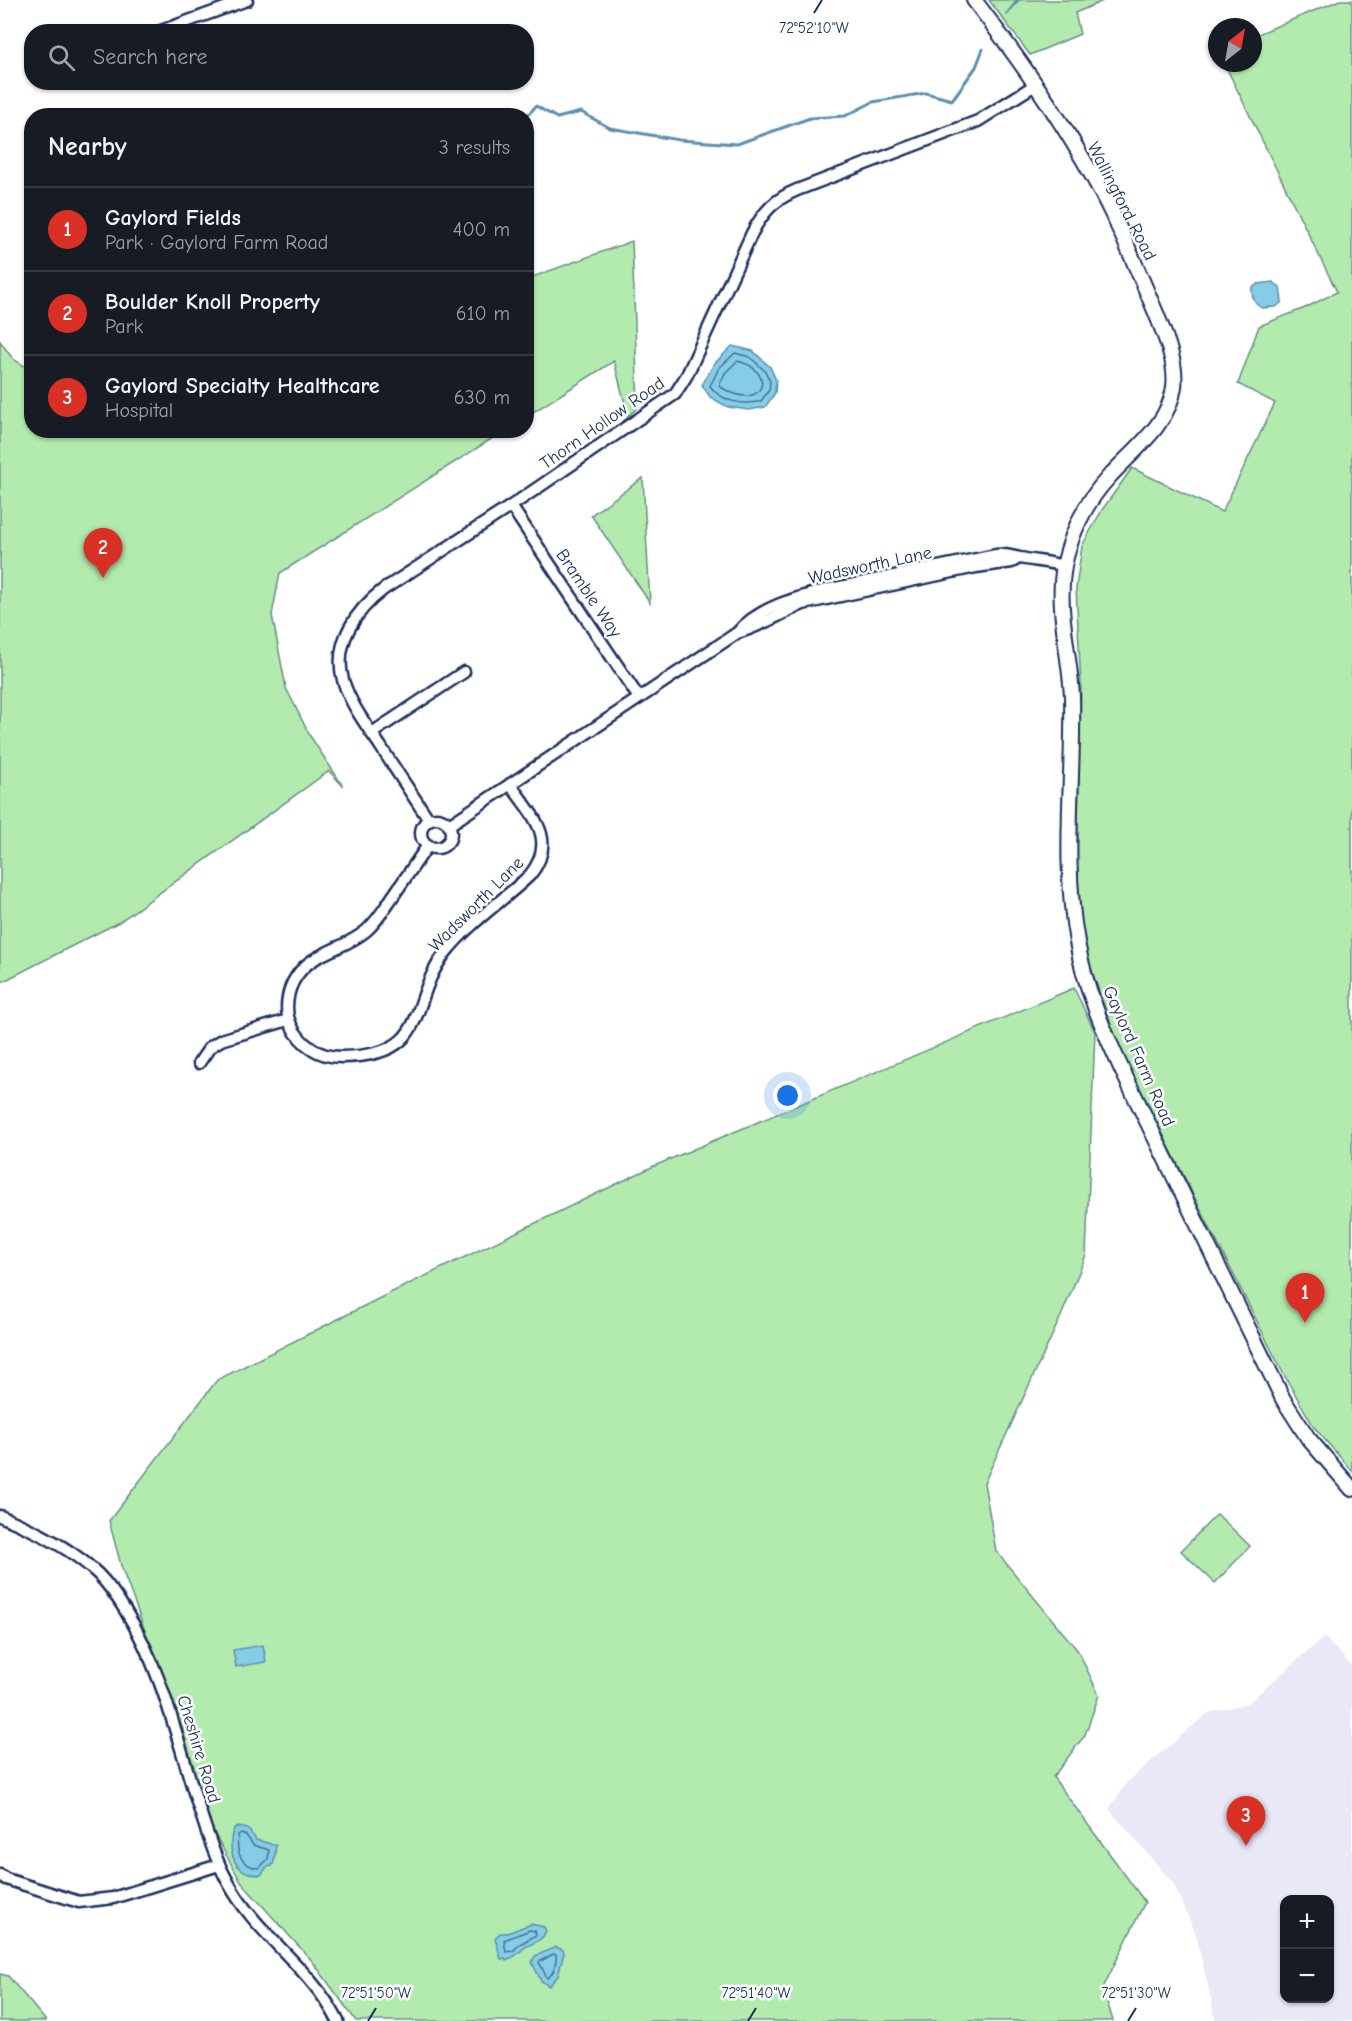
<!DOCTYPE html>
<html lang="en">
<head>
<meta charset="utf-8">
<style>
	body { margin:0; font-family:"Comic Neue",sans-serif; background:#20242c; color:#f1f3f6 }
	.controls { position:absolute; right:18px; bottom:18px; display:grid; overflow:hidden; border-radius:12px; box-shadow:0 2px 4px #0004 }
	.controls button { width:54px; height:54px; display:grid; place-items:center; padding:0; border:0; border-bottom:2px solid #363941; background:#171b24; color:#f1f3f6; font:30px sans-serif }
	.compass { position:absolute; left:1208px; top:18px; width:54px; height:54px; border-radius:50%; background:#171b24; box-shadow:0 2px 4px #0004; rotate:31deg }
	.you { position:absolute; left:788px; top:1096px; width:21px; height:21px; margin:-15px; border:4px solid #fff; border-radius:50%; background:#1a73e8; box-shadow:0 0 0 9px #1a73e833 }
	.badge { display:grid; place-items:center; width:39px; height:39px; border-radius:50%; background:#d93025; color:#fff; font-size:20px; font-weight:700 }
	.pin { position:absolute; translate:-50% -50px; filter:drop-shadow(0 2px 3px #0008) }
	.pin::after { content:''; position:absolute; top:32px; width:21px; height:18px; background:inherit; clip-path:polygon(0 0,100% 0,50% 100%) }
	.list { margin:0; padding:0; list-style:none }
	h2 { display:flex; justify-content:space-between; align-items:center; height:78px; margin:0; padding:0 24px; font-size:26px }
	h2 small { font-size:20px; font-weight:400; color:#9ea1a6 }
	.list li { display:grid; grid-template-columns:39px 1fr auto; gap:18px; align-items:center; box-sizing:border-box; height:84px; padding:0 24px; border-top:2px solid #363941 }
	.list b { display:block; font-size:22px; white-space:nowrap }
	.list p { margin:0; font-size:20px; white-space:nowrap; color:#9ea1a6 }
	.list em { font-size:20px; font-style:normal; color:#9ea1a6 }
	.icon { flex:none; width:33px; height:33px; fill:none; stroke:currentColor; stroke-width:2; stroke-linecap:round; stroke-linejoin:round }
	.map { position:relative; flex:none; width:1352px; height:2021px; overflow:hidden }
	.search { position:absolute; background:#171b24; box-shadow:0 2px 4px #0004; left:24px; top:24px; width:510px; height:66px; display:flex; align-items:center; gap:15px; box-sizing:border-box; padding:0 21px; border-radius:24px; color:#9ea1a6; font-size:22px }
	.panel { position:absolute; background:#171b24; box-shadow:0 2px 4px #0004; left:24px; top:108px; width:510px; height:330px; border-radius:24px }
	.map>svg:first-child { display:block }
	.built { fill:#e9e8f7; fill-rule:evenodd }
	.green { fill:#b3ebae; stroke:#678d86; stroke-width:1.5 }
	.water { fill:#85cde6; stroke:#5b8eb0; stroke-width:1.5 }
	.lines { fill:none; stroke-linecap:round; stroke-linejoin:round }
	.shore { stroke:#456e94; stroke-width:1.5 }
	.stream { stroke:#5b8eb0; stroke-width:3 }
	.street-casing { stroke:#1b2f5e; stroke-width:15 }
	.secondary-casing { stroke:#1b2f5e; stroke-width:18 }
	.street { stroke:#fff; stroke-width:10 }
	.secondary { stroke:#fff; stroke-width:14 }
	.ticks { fill:none; stroke:#1b2f5e; stroke-width:2 }
	.labels { text-anchor:middle; stroke-width:5; stroke-linejoin:round; paint-order:stroke }
	.street-label { font-size:18px; fill:#1b2f5e; stroke:#fff }
	.ticks-label { font-size:15px; text-anchor:middle; fill:#1b2f5e; stroke:#fff; stroke-width:5; stroke-linejoin:round; paint-order:stroke }
</style>
</head>
<body>
<div class="map">
<svg width="1352" height="2021" viewBox="0 0 1352 2021">
	<rect width="100%" height="100%" fill="#fff"/>
	<filter id="ink" filterUnits="userSpaceOnUse"><feTurbulence type="fractalNoise" baseFrequency=".0167" numOctaves="2"/><feDisplacementMap in="SourceGraphic" scale="12" xChannelSelector="R" yChannelSelector="G"/><feConvolveMatrix kernelMatrix="1 2 1 2 8 2 1 2 1" color-interpolation-filters="sRGB"/></filter>
	<g filter="url(#ink)">
		<path class="built" d="M1324,1637l28,29v355h-136l-20,-86 -23,-52 -64,-74 19,-28 80,-68 40,-10zM1284,1900h46v98h-46z"/>
		<path class="green" d="M989,0h116l-30,13 5,21 -50,21z
			M1340,0h12v1471l-38,-44 -31,-54 -165,-328 -34,-96 -7,-81 4,-182 -5,-98 6,-42 20,-36 30,-42 90,44 53,-109 -37,-19 21,-58 46,-18 32,-16 -113,-229h29v-27z
			M632,241l6,166 -10,9 -14,-55 -87,55v-137z
			M0,341l13,18 18,11 1,60 472,1 -224,142 -8,42 14,73 24,48 33,50 -14,-15 -210,151 -119,61z
			M643,478l7,125 -59,-88z
			M1074,988l21,44 -9,223 -24,59 -78,169 12,68 82,100 21,44 -14,40 -32,42 92,125 -42,86 10,33h-757l-43,-59 -72,-80 -31,-57 -37,-119 -51,-137 -13,-48 108,-141 171,-86 266,-128z
			M1217,1514l33,32 -35,37 -34,-32z
			M0,1974l8,2 38,45h-46z"/>
		<path class="water" d="M1273,282l7,5 2,15 -6,5 -15,1c-6,-4 -10,-12 -9,-20l6,-4z
			M732,346l21,5 17,16 6,13 -1,13 -10,14 -16,3 -21,-3 -18,-10 -8,-12 12,-21z
			M263,1645l3,17 -30,5 -3,-17z
			M235,1827c12,0 15,3 21,13l20,5 -2,17 -2,4 -5,1 -6,8c-6,0 -15,-2 -20,-6 -11,-8 -13,-31 -6,-42z
			M531,1924l13,3 2,4c-4,12 -15,11 -23,18 -6,6 -9,8 -17,12l-1,-3 -4,1 -6,-21 5,-5h7z
			M556,1947l7,3 1,3 -6,23 -9,10 -8,-5 -9,-19 3,-6z"/>
		<g class="lines">
			<path class="shore" d="M735,353l15,4 15,14 5,10 -1,9 -8,11c-18,5 -39,1 -51,-15l9,-18z
				M737,361c40,8 29,55 -18,25l6,-13z
				M241,1833l5,2 7,10 16,5 -1,9 -9,9c-19,-2 -23,-16 -21,-33z
				M530,1930l5,1 1,4 -16,9 -7,7 -7,1 -2,-12z
				M553,1954l3,1c1,6 -2,20 -9,23l-8,-16z"/>
			<path class="stream" d="M1007,14l11,-14
				M526,117l10,-11 21,12 24,-6 29,16 69,12 58,4 73,-26 35,-2 28,-14 53,-9 26,7 24,-33 7,-18"/>
			<defs>
				<path id="street" d="M158,32l89,-32
					M511,506l128,192
					M737,633c23,-6 44,-20 66,-29l173,-37 36,-5 7,-4
					M372,733l92,-61
					M421 833a15 15 0 1 1 30 0a15 15 0 1 1-30 0Z
					M429,820c-16,-24 -32,-48 -48,-73 -14,-21 -31,-43 -38,-67 -10,-37 13,-70 41,-91l127,-83 164,-112 12,-19 65,-142c11,-21 23,-34 45,-43l181,-69 57,-36
					M449,825l288,-192c20,-25 58,-35 89,-43l170,-35c11,-1 14,1 24,3 15,3 30,4 44,8
					M428,845c-13,19 -26,38 -39,57 -6,9 -13,20 -22,28 -21,19 -56,22 -71,47 -9,13 -12,34 -5,48 10,20 28,32 50,32 93,-1 65,-54 105,-105 23,-29 58,-52 84,-77 29,-36 1,-61 -20,-91
					M199,1063l11,-16 11,-7 67,-20
					M0,1516c35,14 71,32 98,58 11,11 19,23 27,36 37,59 51,126 72,192 9,27 17,55 31,80 28,53 82,84 110,139
					M0,1875l6,4 73,23 34,-4 106,-33"/>
				<path id="secondary" d="M974,0c43,56 84,114 118,175 25,44 44,92 64,138 9,23 21,49 18,74 -5,38 -42,64 -66,91 -22,24 -37,55 -44,88 -8,43 6,88 8,131 2,82 -10,165 5,245 8,46 26,87 45,128l161,329 25,39 44,51"/>
			</defs>
			<use href="#street" class="street-casing"/>
			<use href="#secondary" class="secondary-casing"/>
			<use href="#street" class="street"/>
			<use href="#secondary" class="secondary"/>
		</g>
	</g>
	<path class="ticks" d="M814,13l8,-13M368,2021l8,-13M748,2021l8,-13M1128,2021l8,-13"/>
	<g class="labels">
		<g class="street-label">
			<text transform="translate(1122 201) rotate(63)" y="6">Wallingford Road</text>
			<text transform="translate(602 423) rotate(-35)" y="6">Thorn Hollow Road</text>
			<text transform="translate(870 565) rotate(-12)" y="6">Wadsworth Lane</text>
			<text transform="translate(589 593) rotate(56)" y="6">Bramble Way</text>
			<text transform="translate(476 904) rotate(-45)" y="6">Wadsworth Lane</text>
			<text transform="translate(1139 1056) rotate(66)" y="6">Gaylord Farm Road</text>
			<text transform="translate(199 1749) rotate(73)" y="6">Cheshire Road</text>
		</g>
	</g>
	<g class="ticks-label">
		<text x="814" y="33">72°52'10"W</text>
		<text x="376" y="1998">72°51'50"W</text>
		<text x="756" y="1998">72°51'40"W</text>
		<text x="1136" y="1998">72°51'30"W</text>
	</g>
</svg>
<div class="controls">
<button>+</button>
<button>−</button>
</div>
<svg class="compass" viewBox="-18 -18 36 36"><path d="M0-13l5 13h-10z" fill="#e53935"/><path d="M0 13l5-13h-10z" fill="#9ea1a6"/></svg>
<div class="you"></div>
<div class="pin badge" style="left:1305px;top:1323px">1</div>
<div class="pin badge" style="left:103px;top:578px">2</div>
<div class="pin badge" style="left:1246px;top:1846px">3</div>
<div class="search"><svg class="icon" aria-label="search" viewBox="0 0 24 24"><circle cx="10" cy="10" r="6"/><path d="M15 15l6 6"/></svg>Search here</div>
<section class="panel">
<h2>Nearby<small>3 results</small></h2>
<ul class="list">
<li><span class="badge">1</span><div><b>Gaylord Fields</b><p>Park · Gaylord Farm Road</p></div><em>400 m</em></li>
<li><span class="badge">2</span><div><b>Boulder Knoll Property</b><p>Park</p></div><em>610 m</em></li>
<li><span class="badge">3</span><div><b>Gaylord Specialty Healthcare</b><p>Hospital</p></div><em>630 m</em></li>
</ul>
</section>
</div>
</body>
</html>
